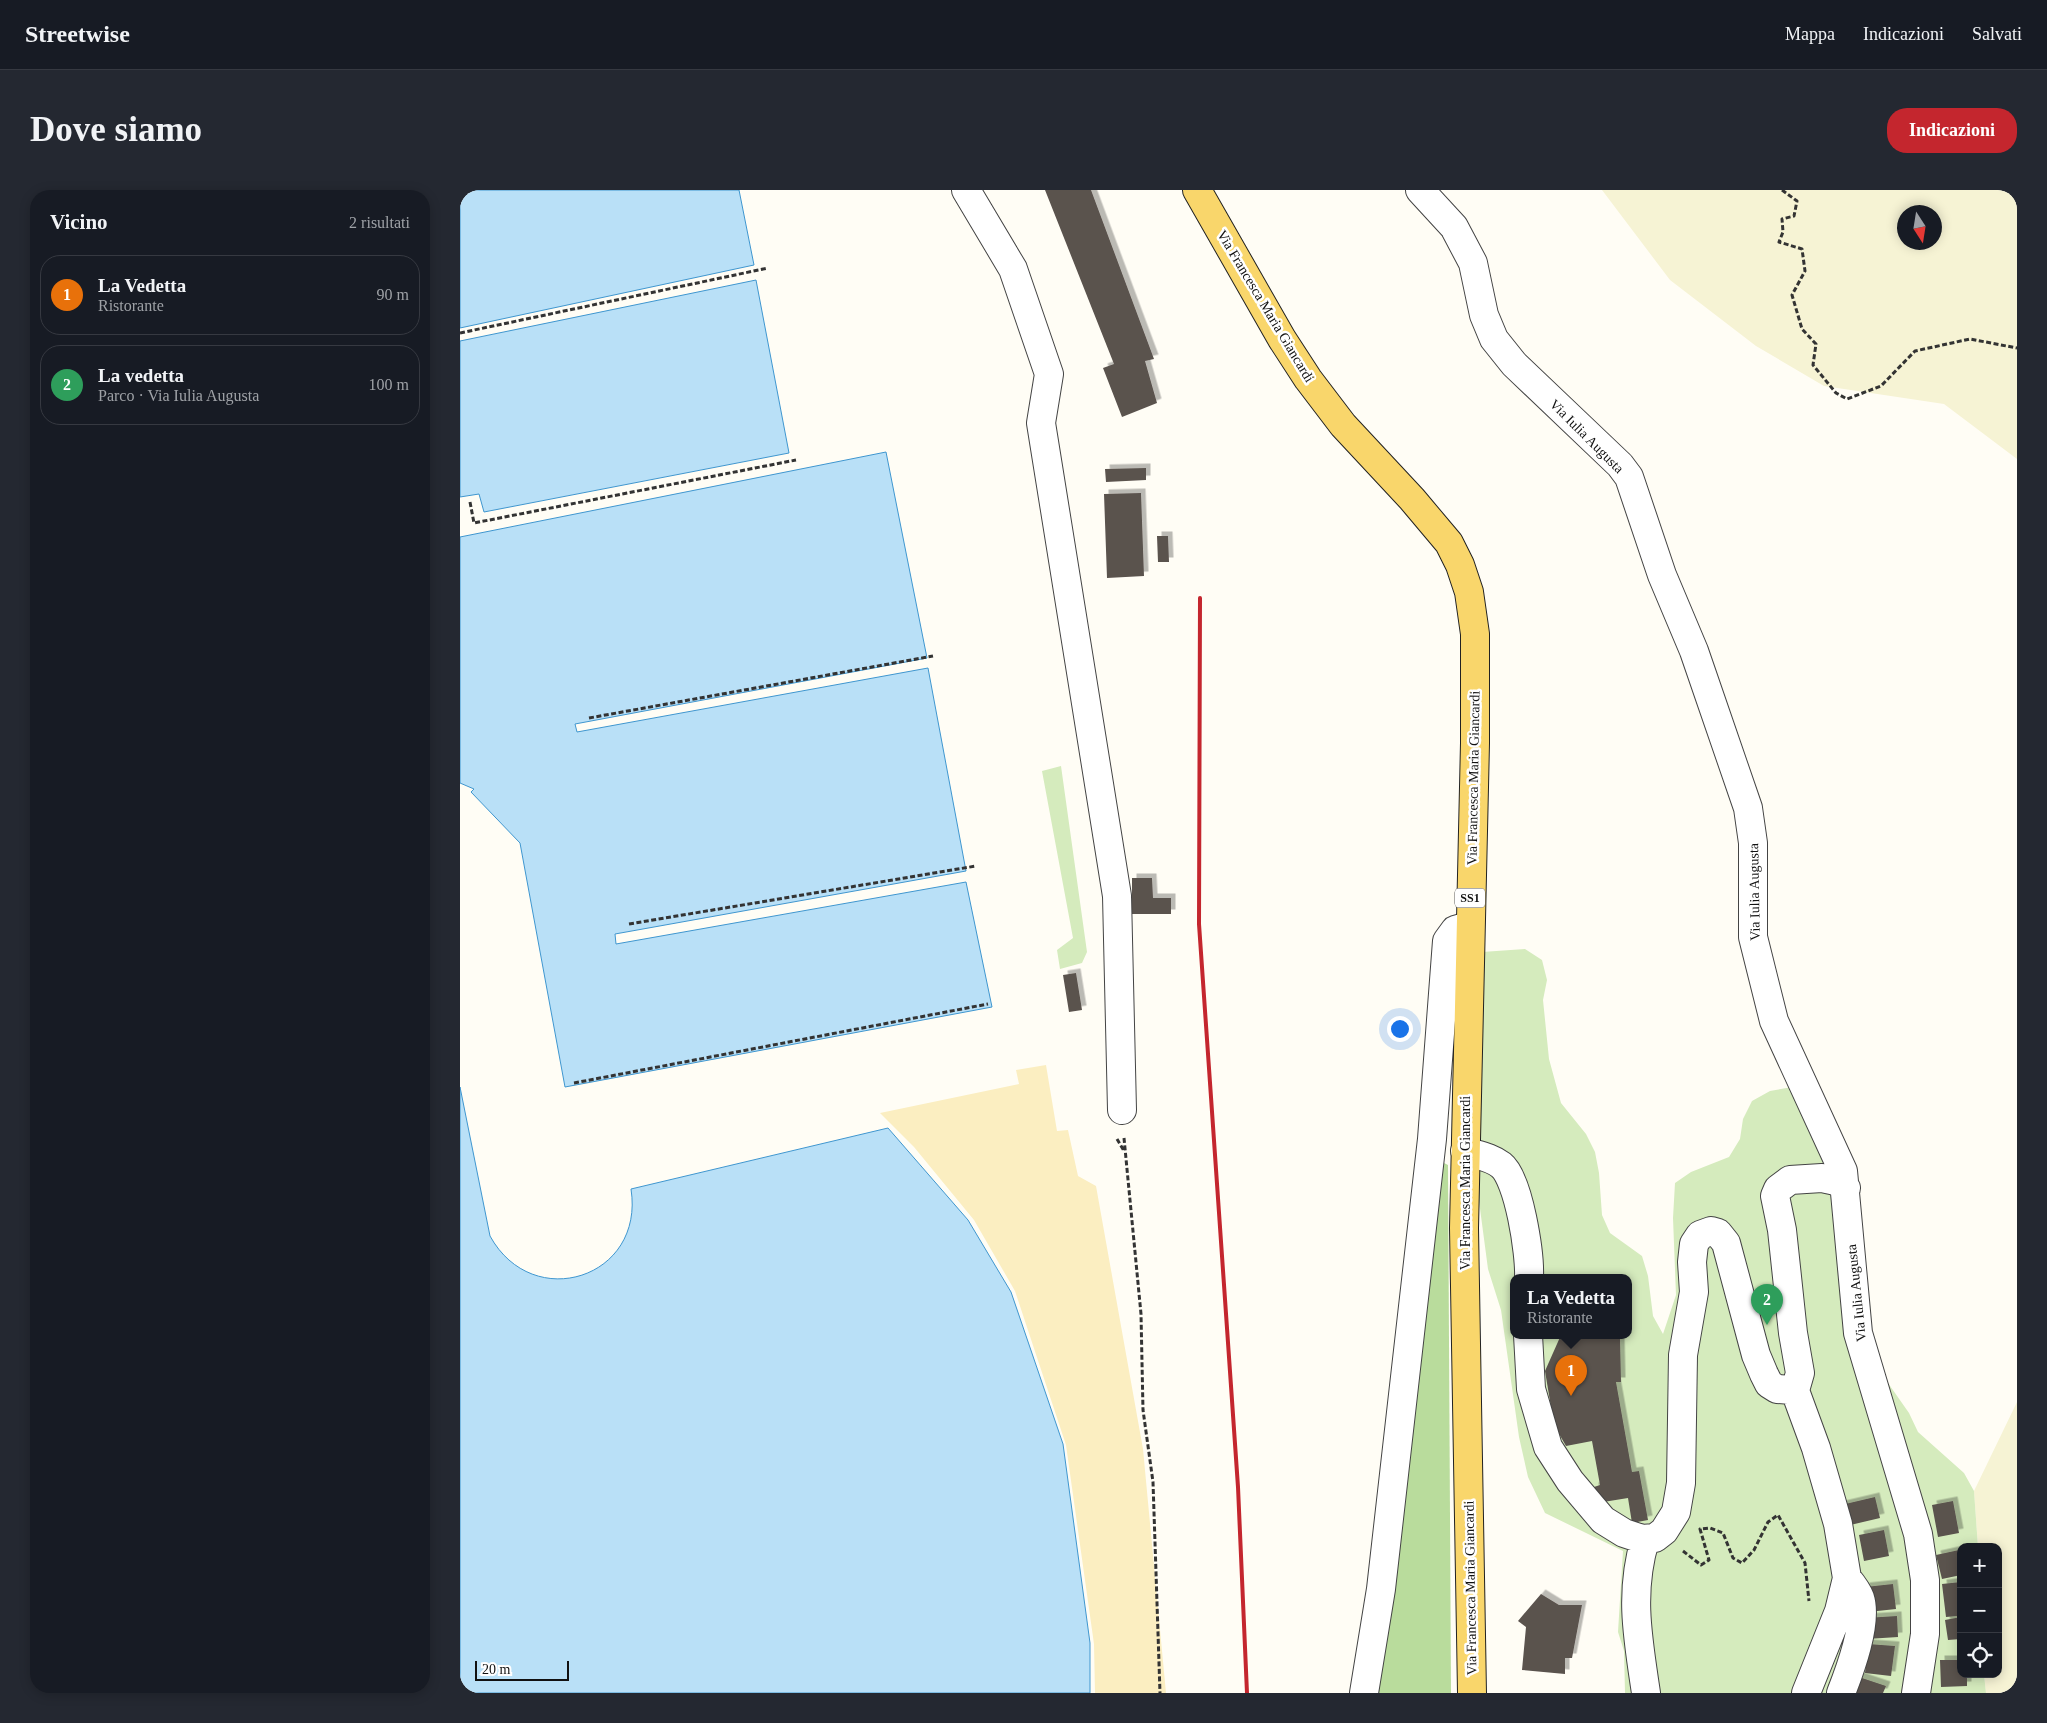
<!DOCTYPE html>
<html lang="it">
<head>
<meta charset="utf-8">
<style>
	body { margin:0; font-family:"Times New Roman",serif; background:#242831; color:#f1f3f6 }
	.controls { position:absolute; right:15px; bottom:15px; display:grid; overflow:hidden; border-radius:10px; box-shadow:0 2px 12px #0003 }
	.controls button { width:45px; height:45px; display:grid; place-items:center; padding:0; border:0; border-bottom:1px solid #363941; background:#171b24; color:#f1f3f6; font:25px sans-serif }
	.compass { position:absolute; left:1437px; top:15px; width:45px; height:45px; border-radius:50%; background:#171b24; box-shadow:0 2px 12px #0003; rotate:168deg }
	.scale { position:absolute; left:15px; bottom:12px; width:94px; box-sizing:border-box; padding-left:5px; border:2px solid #111; border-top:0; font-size:14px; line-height:18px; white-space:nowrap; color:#111; -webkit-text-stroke:4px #fff; paint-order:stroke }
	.you { position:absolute; left:939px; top:838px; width:18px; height:18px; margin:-12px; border:4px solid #fff; border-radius:50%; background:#1a73e8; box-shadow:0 0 0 8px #1a73e833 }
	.badge { display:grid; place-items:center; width:32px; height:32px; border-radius:50%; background:#c4262e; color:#fff; font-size:16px; font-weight:700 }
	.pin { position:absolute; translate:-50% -41px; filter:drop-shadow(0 1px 2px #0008) }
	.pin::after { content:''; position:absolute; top:26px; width:18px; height:15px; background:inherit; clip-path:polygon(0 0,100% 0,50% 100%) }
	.popup { position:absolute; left:1050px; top:1084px; width:122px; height:65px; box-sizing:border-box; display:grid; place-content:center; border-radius:10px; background:#171b24; filter:drop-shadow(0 1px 4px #0005); font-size:16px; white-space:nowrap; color:#9ea1a6 }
	.popup b { font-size:19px; color:#f1f3f6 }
	.popup::after { content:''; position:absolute; left:50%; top:100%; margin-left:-10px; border:10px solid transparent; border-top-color:#171b24 }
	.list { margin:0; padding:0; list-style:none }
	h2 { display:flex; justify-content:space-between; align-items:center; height:65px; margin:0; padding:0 20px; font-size:21px }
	h2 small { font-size:16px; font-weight:400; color:#9ea1a6 }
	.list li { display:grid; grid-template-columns:32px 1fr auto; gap:15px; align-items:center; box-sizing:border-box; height:80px; margin:0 10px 10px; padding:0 10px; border:1px solid #363941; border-radius:20px }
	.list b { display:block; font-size:19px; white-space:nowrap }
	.list p { margin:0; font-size:16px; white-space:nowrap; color:#9ea1a6 }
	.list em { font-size:16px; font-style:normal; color:#9ea1a6 }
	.icon { flex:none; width:28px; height:28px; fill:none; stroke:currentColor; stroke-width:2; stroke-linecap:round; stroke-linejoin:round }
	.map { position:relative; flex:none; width:1557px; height:1503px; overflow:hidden; border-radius:20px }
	header { display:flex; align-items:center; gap:30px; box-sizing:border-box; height:70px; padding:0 25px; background:#171b24; border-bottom:1px solid #363941 }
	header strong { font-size:24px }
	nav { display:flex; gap:28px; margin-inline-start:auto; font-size:18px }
	.intro { display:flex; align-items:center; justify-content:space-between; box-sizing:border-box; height:120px; padding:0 30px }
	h1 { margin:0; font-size:35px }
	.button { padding:12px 22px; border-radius:20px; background:#c4262e; color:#fff; font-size:18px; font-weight:700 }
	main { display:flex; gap:30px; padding:0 30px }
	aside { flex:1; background:#171b24; border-radius:20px; box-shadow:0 2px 12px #0003 }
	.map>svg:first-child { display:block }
	.farmland { fill:#f6f3d4; fill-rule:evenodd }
	.green { fill:#d5ebbd; fill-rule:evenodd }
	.forest { fill:#b9dc9c }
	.sand { fill:#fbeec1 }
	.water { fill:#b9e0f7; stroke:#3f96cf }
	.building { fill:#5a524d; filter:url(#shadow) }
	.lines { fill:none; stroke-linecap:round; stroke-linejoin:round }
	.minor-casing { stroke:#444; stroke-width:30 }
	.major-casing { stroke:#222; stroke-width:30 }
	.path { stroke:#333; stroke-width:3; stroke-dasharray:5 2.5; stroke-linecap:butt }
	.minor { stroke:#fff; stroke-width:28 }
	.major { stroke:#f9d66b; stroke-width:28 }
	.rail { stroke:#c4262e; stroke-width:4 }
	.labels { text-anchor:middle; stroke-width:5; stroke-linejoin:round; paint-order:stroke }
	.shield { fill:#fff; stroke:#585858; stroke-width:1 }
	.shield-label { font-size:12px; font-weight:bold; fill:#111 }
	.street-label { font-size:14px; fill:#111; stroke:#fff }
</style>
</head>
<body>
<header>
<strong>Streetwise</strong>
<nav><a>Mappa</a><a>Indicazioni</a><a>Salvati</a></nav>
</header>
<div class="intro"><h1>Dove siamo</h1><a class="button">Indicazioni</a></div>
<main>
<aside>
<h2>Vicino<small>2 risultati</small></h2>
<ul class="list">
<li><span class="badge" style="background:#e8710a">1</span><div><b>La Vedetta</b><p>Ristorante</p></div><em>90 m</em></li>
<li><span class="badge" style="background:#2e9e5b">2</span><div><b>La vedetta</b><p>Parco · Via Iulia Augusta</p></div><em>100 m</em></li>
</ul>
</aside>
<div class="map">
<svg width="1557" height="1503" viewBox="0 0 1557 1503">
	<defs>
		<filter id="shadow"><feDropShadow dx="4.5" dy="-4.5" stdDeviation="0" flood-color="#0004"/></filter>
	</defs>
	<rect width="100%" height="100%" fill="#fffdf5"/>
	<path class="farmland" d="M1142,0h415v269l-73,-55 -120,-18 -68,-40 -86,-66zM1444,22h30v30h-30z
		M1557,1212v291h-31l-2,-19h14v-127h-20l-4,-56z"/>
	<path class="green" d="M601,576l26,186 -5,11 -22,6 -3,-19 16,-12 -31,-167z
		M1065,759l17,11 5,20 -4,20 6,59 12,44 25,31 9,18 4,21 3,42 8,18 32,23 6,20 5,40 10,18 13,-39 -3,-77 2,-35 16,-11 38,-15 11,-18 3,-20 9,-18 18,-10 44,-8 60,280 35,50 9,19 46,41 10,18 4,56h-17v127h23l2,19h-361l-1,-42 -6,-19 5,-81 -78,-38 -17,-36 -9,-40 -18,-127 -13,-41 -11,-83 5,-234zM1054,1087h114v58h-114z"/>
	<path class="forest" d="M978,970l10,5 3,528h-77z"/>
	<path class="sand" d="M586,875l11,66 11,-1 10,46 18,10 47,263 23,244h-71l-1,-49 -28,-199 -51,-154 -41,-71 -60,-73 -34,-34 139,-29 -3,-14z"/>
	<path class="water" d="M0,0h279l15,75 -294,63z
		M296,90l33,173 -305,59 -5,-18 -19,3v-156z
		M426,262l41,206 -352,66 2,8 351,-64 38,203 -351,63 1,10 350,-62 26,125 -427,80 -45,-244 -49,-51 3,-3 -14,-6v-246z
		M0,897l30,149c43,78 155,42 141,-47l257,-61 80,92 43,72 52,152 27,199v50h-630z"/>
	<path class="building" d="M585,0h46l63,169 -9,2 12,42 -35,14 -19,-49 11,-4z
		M686,278v12l-40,2 -1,-13z
		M681,303l3,83 -37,2 -3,-84z
		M697,346h11l1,26h-11z
		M672,688h20l1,20h18v16h-39z
		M616,783l6,37 -13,2 -6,-37z
		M1101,1145h29v3h30l1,44h-5l16,90 7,-1 9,49 -16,3 -4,-25 -31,5 -3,-16 6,-2 -8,-44 -26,5 -12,-21 -9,-54z
		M1415,1307l5,21 -34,8 -5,-21z
		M1493,1311l6,32 -21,4 -6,-32z
		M1424,1340l5,26 -25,5 -5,-26z
		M1499,1360l2,25 -19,4 -6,-24z
		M1501,1392v26l-4,1v7l-11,1 -4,-33z
		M1433,1394l3,25 -28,3 -3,-25z
		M1081,1404l18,11h23l-10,53h-7v16l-43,-4 4,-43 -8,-6z
		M1437,1426l1,21 -31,2 -2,-21z
		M1501,1427v22l-13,1 -3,-20z
		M1408,1454l27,2 -4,30 -26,-3z
		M1480,1470h21v14h6v12l-26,1z
		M1399,1487l27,9 -3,7h-29z"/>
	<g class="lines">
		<defs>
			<path id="minor" d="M506,0l47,79 36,105 -8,49 76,473 5,214
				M960,0l34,37 19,36 11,52 10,24 20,25 106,101 9,12 33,98 32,76 54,157 5,35v94l21,84 69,150 15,162 60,201 7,46v54l-9,59
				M1005,961c12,4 26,6 36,14 18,14 29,89 28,112
				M1068,1145l3,54 17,58 22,34 33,39 21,13 18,6 13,-1 9,-7 12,-19 5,-29 2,-128 11,-63 -2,-30 2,-18 6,-9 11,-4 7,2 8,10 30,112 8,19 5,10 8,5 15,1 4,-3 4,-14 -7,-40 -11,-103 -7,-34 3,-7 12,-9 32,-2 14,3 10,7
				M1334,1198l22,60 22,76 9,54 -8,33 -33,82
				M1185,1350c-16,53 -7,99 1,153
				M904,1503l17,-104 51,-450 15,-198 8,-11 14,-4
				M1381,1503c9,-23 27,-71 19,-95 -3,-8 -8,-14 -13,-20"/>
			<path id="major" d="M737,0l85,149 26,40 35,46 69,74 37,44 11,22 9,27 6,42v109l-11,485 8,465"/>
		</defs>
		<use href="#minor" class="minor-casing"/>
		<use href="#major" class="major-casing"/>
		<path class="path" d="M1322,0l15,11 -3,15 -12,3 1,13 -4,10 23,7 3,22 -13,24 10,34 14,15 -3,21 23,28 11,6 34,-13 34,-35 55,-12 47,9
			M0,143l308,-65
			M10,312l4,21 322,-63
			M129,528l344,-62
			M169,734l347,-58
			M114,893l414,-79
			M664,948l17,176 2,96 10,72 7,211
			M657,949l7,12
			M1223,1361l18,14 8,-5 -9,-31 10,-1 13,5 10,25 9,5 12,-13 14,-28 10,-7 27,48 4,38"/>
		<use href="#minor" class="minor"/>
		<use href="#major" class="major"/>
		<path class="rail" d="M740,408l-1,326 39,563 9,206"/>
	</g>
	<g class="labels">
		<rect class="shield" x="995" y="698.5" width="30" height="19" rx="4"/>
		<g class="shield-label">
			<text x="1010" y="712">SS1</text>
		</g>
		<g class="street-label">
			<text transform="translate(806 116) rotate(59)" y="5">Via Francesca Maria Giancardi</text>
			<text transform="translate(1127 246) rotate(45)" y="5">Via Iulia Augusta</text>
			<text transform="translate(1013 588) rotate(-89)" y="5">Via Francesca Maria Giancardi</text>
			<text transform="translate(1294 702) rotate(-91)" y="5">Via Iulia Augusta</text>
			<text transform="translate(1005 993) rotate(-90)" y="5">Via Francesca Maria Giancardi</text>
			<text transform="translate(1396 1103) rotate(-96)" y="5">Via Iulia Augusta</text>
			<text transform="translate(1010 1398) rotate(-91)" y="5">Via Francesca Maria Giancardi</text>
		</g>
	</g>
</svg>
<div class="controls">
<button>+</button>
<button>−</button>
<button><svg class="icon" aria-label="locate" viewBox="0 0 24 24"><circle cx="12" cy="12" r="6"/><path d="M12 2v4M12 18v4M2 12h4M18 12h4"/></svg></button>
</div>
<svg class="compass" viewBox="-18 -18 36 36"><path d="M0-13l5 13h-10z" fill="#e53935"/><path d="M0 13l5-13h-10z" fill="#9ea1a6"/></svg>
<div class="scale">20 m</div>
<div class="you"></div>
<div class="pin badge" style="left:1111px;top:1206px;background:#e8710a">1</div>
<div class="popup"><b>La Vedetta</b>Ristorante</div>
<div class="pin badge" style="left:1307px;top:1135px;background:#2e9e5b">2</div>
</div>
</main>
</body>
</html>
